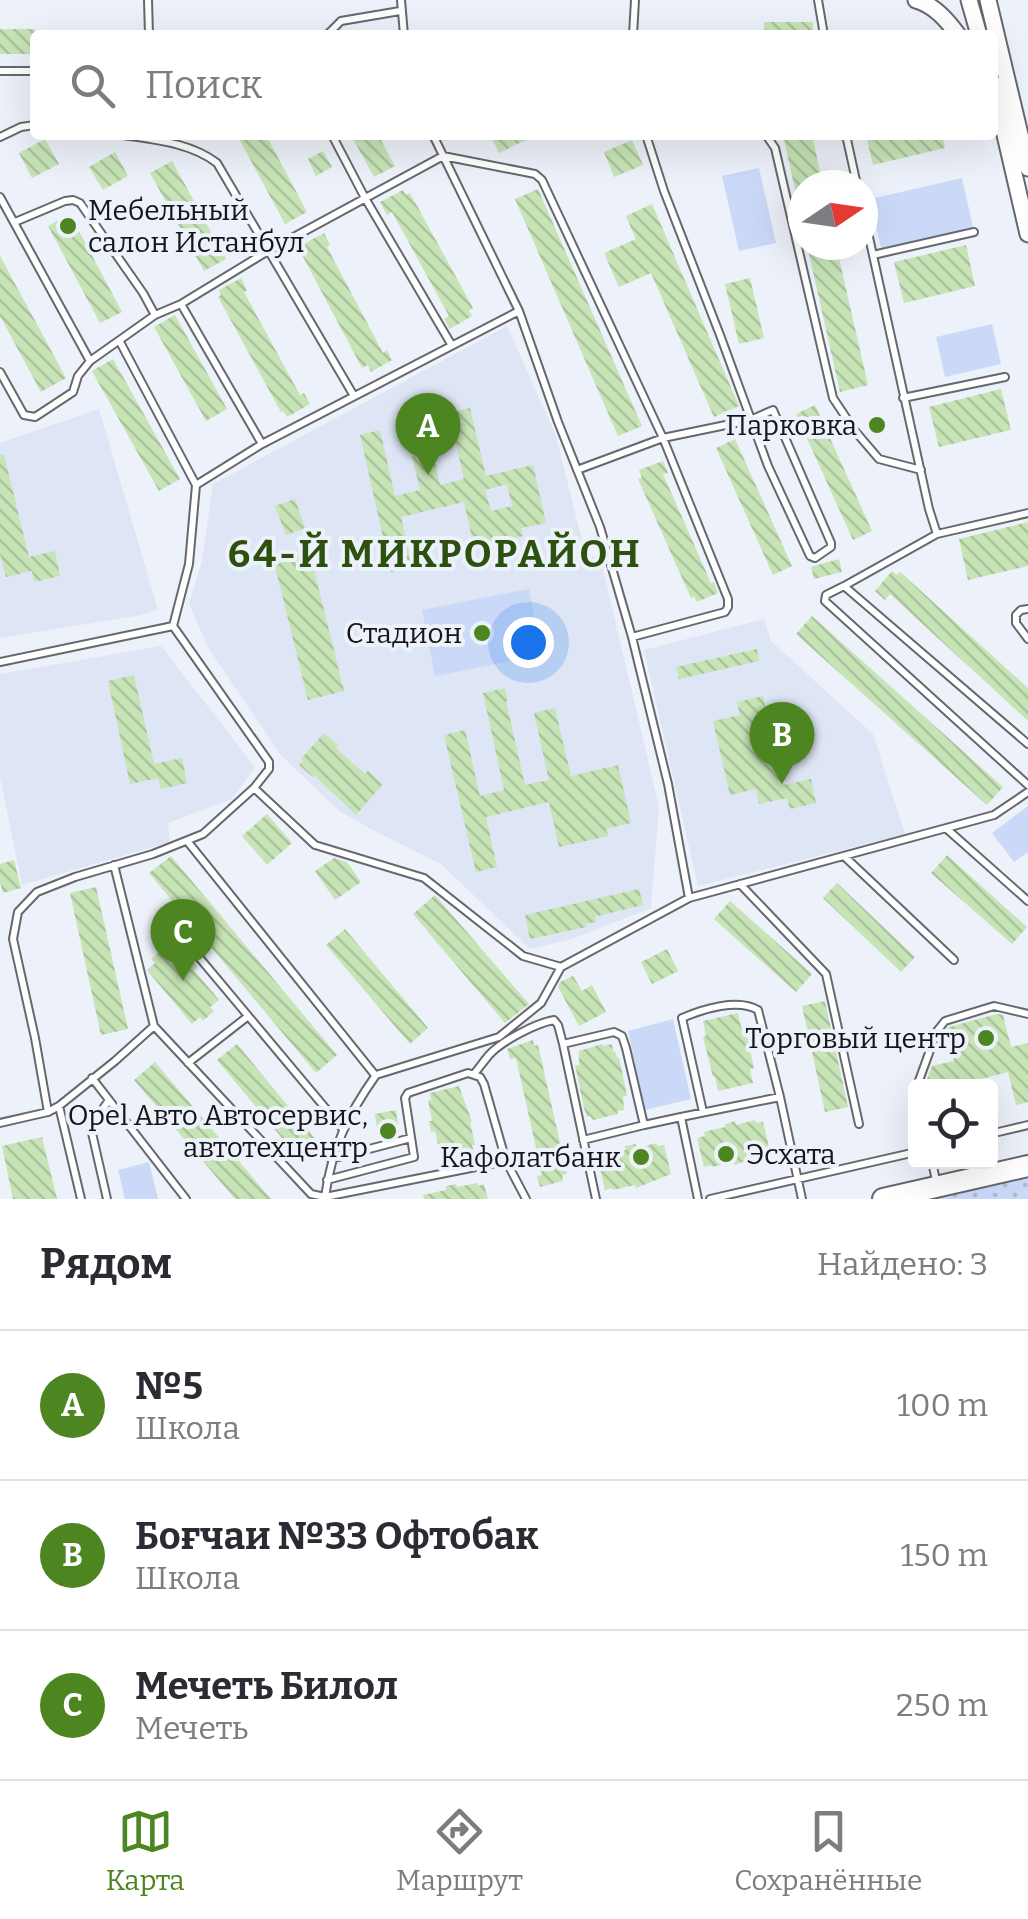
<!DOCTYPE html>
<html lang="ru">
<head>
<meta charset="utf-8">
<style>
	body { margin:0; font-family:Bitter,serif; background:#f2f2f3; color:#2b2b33 }
	.controls { position:absolute; right:30px; bottom:30px; display:grid; overflow:hidden; border-radius:10px; box-shadow:0 10px 40px #0002 }
	.controls button { width:90px; height:90px; display:grid; place-items:center; padding:0; border:0; border-bottom:2px solid #e1e1e2; background:#fff; color:#2b2b33; font:50px sans-serif }
	.compass { position:absolute; left:788px; top:170px; width:90px; height:90px; border-radius:50%; background:#fff; box-shadow:0 10px 40px #0002; rotate:77deg }
	.you { position:absolute; left:528px; top:642px; width:35px; height:35px; margin:-25px; border:8px solid #fff; border-radius:50%; background:#1a73e8; box-shadow:0 0 0 15px #1a73e833 }
	.badge { display:grid; place-items:center; width:65px; height:65px; border-radius:50%; background:#4d8520; color:#fff; font-size:32px; font-weight:700 }
	.pin { position:absolute; translate:-50% -82px; filter:drop-shadow(0 2px 5px #0008) }
	.pin::after { content:''; position:absolute; top:52px; width:35px; height:30px; background:inherit; clip-path:polygon(0 0,100% 0,50% 100%) }
	.list { margin:0; padding:0; list-style:none }
	h2 { display:flex; justify-content:space-between; align-items:center; height:130px; margin:0; padding:0 40px; font-size:42px }
	h2 small { font-size:32px; font-weight:400; color:#7c7c81 }
	.list li { display:grid; grid-template-columns:65px 1fr auto; gap:30px; align-items:center; box-sizing:border-box; height:150px; padding:0 40px; border-top:2px solid #e1e1e2 }
	.list b { display:block; font-size:38px; white-space:nowrap }
	.list p { margin:0; font-size:32px; white-space:nowrap; color:#7c7c81 }
	.list em { font-size:32px; font-style:normal; color:#7c7c81 }
	.icon { flex:none; width:55px; height:55px; fill:none; stroke:currentColor; stroke-width:2; stroke-linecap:round; stroke-linejoin:round }
	.map { position:relative; flex:none; width:1028px; height:1199px; overflow:hidden }
	.search { position:absolute; background:#fff; box-shadow:0 10px 40px #0002; left:30px; right:30px; top:30px; height:110px; display:flex; align-items:center; gap:25px; box-sizing:border-box; padding:0 35px; border-radius:10px; color:#7c7c81; font-size:38px }
	.sheet { height:580px; background:#fff }
	nav { display:flex; justify-content:space-around; align-items:center; box-sizing:border-box; height:140px; border-top:2px solid #e1e1e2; background:#fff; font-size:28px; color:#7c7c81 }
	nav a { display:grid; justify-items:center; gap:5px }
	nav .on { color:#4d8520 }
	.map>svg:first-child { display:block }
	.built { fill:#dee5f4 }
	.grass { fill:url(#grass-dots) }
	.park { fill:#cbd9f8 }
	.building { fill:url(#building-back-hatch); fill-rule:evenodd }
	.lines { fill:none; stroke-linecap:round; stroke-linejoin:round }
	.service-casing { stroke:#65686f; stroke-width:10 }
	.tertiary-casing { stroke:#65686f; stroke-width:19 }
	.trunk-casing { stroke:#65686f; stroke-width:24 }
	.service { stroke:#fff; stroke-width:6 }
	.tertiary { stroke:#fff; stroke-width:15 }
	.trunk { stroke:#fff; stroke-width:20 }
	.poi-dot { fill:#4d8520; stroke:#edf1f9; stroke-width:4 }
	.labels { text-anchor:middle; stroke-width:8; stroke-linejoin:round; paint-order:stroke }
	.poi-label { font-size:28px; fill:#151619; stroke:#edf1f9; text-anchor:end }
	.district-label { font-size:38px; font-weight:bold; letter-spacing:2.5px; fill:#2c5010; stroke:#edf1f9 }
</style>
</head>
<body>
<div class="map">
<svg width="1028" height="1199" viewBox="0 0 1028 1199">
	<defs>
		<pattern id="grass-dots" width="8" height="8" patternUnits="userSpaceOnUse" patternTransform="scale(2.5)"><rect width="8" height="8" fill="#cbd9f8"/><path d="M2 2h.1M6 6h.1" fill="none" stroke="#adbad4" stroke-width="1.8" stroke-linecap="round"/></pattern>
		<pattern id="building-back-hatch" width="6" height="6" patternUnits="userSpaceOnUse" patternTransform="scale(2.5)"><rect width="6" height="6" fill="#c7e4b7"/><path d="M-1 5l2 2M0 0l6 6M5-1l2 2" fill="none" stroke="#aac39d"/></pattern>
	</defs>
	<rect width="100%" height="100%" fill="#edf1f9"/>
	<path class="built" d="M507,326l49,110 30,121 14,-1 59,251 -8,101 -79,31 -42,10 -89,-85 -70,-35 -32,-18 -59,-57 -71,-105 -20,-45 13,-43 11,-77z
		M99,409l59,201 -22,6 -136,22v-195z
		M764,619l7,22 102,93 32,100 -207,52 -54,-236z
		M161,646l94,121 -23,32 -64,24 2,19 -148,43 -22,-108v-103z"/>
	<path class="grass" d="M1028,1169v30h-124z"/>
	<path class="park" d="M759,168l17,75 -37,8 -17,-75z
		M962,178l11,49 -92,21 -11,-49z
		M992,324l9,40 -56,13 -9,-40z
		M529,589l13,66 -107,21 -13,-66z
		M1028,806v46l-14,10 -22,-29z
		M673,1019l18,80 -46,11 -17,-79z
		M149,1162l9,37h-33l-7,-29z"/>
	<path class="building" d="M764,22h49v13h-48z
		M0,29h35v25h-35z
		M237,135h29l41,77 -22,12z
		M351,135h27l17,31 -21,11z
		M490,135h46l-37,18z
		M812,135l11,50h-20v21l-4,1 -15,-67z
		M866,135h76l3,13 -72,17z
		M45,139l14,25 -27,14 -13,-25z
		M632,140l11,25 -29,12 -10,-25z
		M323,151l9,16 -16,9 -8,-17z
		M115,152l13,24 -25,14 -14,-23z
		M172,161l54,98 -22,12 -54,-98z
		M538,189l104,237 -24,10 -103,-237z
		M403,190l3,5 4,-2 63,115 -4,3 3,5 -22,13 -6,-10 5,-3 -57,-104 -5,3 -7,-13z
		M652,204l87,202 -25,11 -63,-144 -32,14 -15,-34 32,-14 -10,-23z
		M70,214l52,98 -22,11 -52,-97z
		M324,233l6,12 -3,2 56,106 4,-3 5,10 -21,12 -3,-7 -6,3 -61,-115 4,-3 -3,-5z
		M807,245h29l32,140 -28,7z
		M966,245l9,41 -71,17 -10,-41z
		M0,256l66,122 -25,14 -41,-76z
		M241,278l6,12 -3,2 56,103 4,-2 6,11 -23,13 -4,-6 -2,1 -63,-115 3,-2 -2,-5z
		M750,278l14,60 -25,6 -14,-60z
		M175,315l52,94 -21,12 -52,-94z
		M113,359l67,120 -21,12 -67,-120z
		M1001,389l10,41 -72,17 -10,-40z
		M815,405l57,126 -19,9 -57,-126z
		M470,408l16,68 47,-11 13,58 -25,5 2,8 -49,11 -10,-45 -63,15 11,50 -21,5 -31,-137 20,-5 15,66 25,-6 -16,-67 21,-5 15,67 24,-6 -15,-66zM507,484l5,22 -21,5 -6,-21z
		M735,439l57,127 -19,9 -57,-127z
		M0,455h4l25,102 26,-6 5,25 -26,6 -2,-11 -26,6 -6,-23z
		M663,461l5,12 -5,1 48,109 3,-1 4,11 -21,9 -3,-5 -3,1 -53,-119 4,-1 -3,-8z
		M295,499l10,29 -19,7 -11,-29z
		M1028,522v44l-60,14 -9,-41z
		M310,553l34,138 -36,9 -34,-138z
		M839,559l3,13 -28,7 -3,-12z
		M892,571l5,4 3,-3 128,116v33l-138,-127 -5,6 -10,-9z
		M812,616l191,171 -16,18 -191,-171z
		M757,649l2,12 -80,18 -3,-12z
		M134,675l20,89 28,-6 5,25 -26,6 -3,-11 -28,6 -22,-103z
		M505,688l3,13h-2l19,84 24,-5 -15,-67 21,-5 16,68 47,-11 13,58 -25,6 2,7 -49,11 -10,-45 -63,15 11,50 -21,5 -32,-137 21,-5 15,66 24,-6 -21,-97z
		M763,696l20,89 28,-6 5,24 -26,6 -3,-11 -28,6 -3,-15 -26,6 -17,-74 27,-6 -3,-13z
		M324,733l14,12 -2,3 29,26 3,-3 15,13 -27,31 -42,-40 -1,2 -14,-12 4,-4 -2,-2z
		M267,814l25,29 -25,22 -25,-29z
		M947,855l80,72 -15,17 -81,-71z
		M171,856l166,199 -21,18 -167,-200z
		M334,858l13,4 14,20 -26,18 -20,-29z
		M14,860l7,28 -18,5 -3,-11v-18z
		M837,883l78,74 -14,15 -78,-74z
		M96,887l32,142 -27,6 -31,-142z
		M639,889l4,16 -49,12 2,5 -11,2 1,3 -56,12 -5,-24z
		M435,895l94,109 -24,19 -92,-109z
		M730,901l82,73 -16,18 -82,-73z
		M345,929l83,99 -18,16 -84,-99z
		M176,947l10,13 3,-3 8,10 -3,3 25,30 -9,7 4,4 -11,10 -3,-4 -8,7 -45,-54 8,-7 -4,-4 11,-10 5,6z
		M667,949l11,22 -26,13 -11,-22z
		M573,976l9,15 10,-6 14,27 -27,14 -21,-39 2,-5z
		M825,1001l23,106 -23,5 -23,-106z
		M738,1013l3,14h4l9,41 -4,1 3,14 -35,8 -3,-15 -2,1 -10,-40 3,-1 -3,-15z
		M997,1014l6,1 8,32 17,-4v59l-12,3 -8,-33 -34,9 1,5h-47l-1,-6 5,-14 22,-5 -7,-31 2,-3z
		M533,1040l1,6 4,-1 29,129 -5,1 1,6 -23,6 -3,-11 5,-1 -26,-117 -6,1 -3,-10z
		M237,1044l84,102 -19,16 -85,-102z
		M602,1044l1,2 9,-2 1,8 2,-1 2,7 2,-1 8,39h-4l1,14 -7,1 1,3 -25,6 -3,-4 -3,1 -3,-9 -9,-43h4v-14z
		M155,1062l116,137h-36l-101,-119z
		M459,1086l13,36h-2l5,23h-3l2,8 -29,7 -2,-8 -3,1 -5,-22 -4,1 -2,-11h3l-4,-21h3l-1,-7z
		M396,1110l2,14 -21,4 -2,-14z
		M755,1120l1,3 7,-1 7,29 -35,14 -1,-3 -22,5 -1,-2 -7,2 -7,-29 8,-2 -1,-4 21,-5v-3l10,-3 1,4z
		M42,1137l15,62h-44l-11,-53z
		M657,1143v3l7,-1 7,29 -35,14 -1,-3 -22,5 -1,-2 -7,2 -7,-30 8,-1 -1,-4 21,-5 -1,-4 11,-2v4z
		M477,1183l1,3 6,-2 4,15h-64l-1,-4 23,-5v-4l10,-2 1,3z"/>
	<g class="lines">
		<defs>
			<path id="service" d="M148,0l1,35
				M401,0l3,35
				M818,0l6,35
				M327,35l14,-14 59,-10
				M633,35l2,-35
				M0,71h35
				M123,135c33,5 68,8 94,28l137,233
				M332,135l33,63 86,146
				M766,135l9,13 58,250 22,33 24,28 42,11
				M846,135l11,50
				M0,137l21,-10 14,-2
				M0,197l90,164
				M863,210l66,299 8,25
				M15,222l50,-21 8,-1 7,3 63,90 12,22
				M873,255l101,-23
				M181,304l81,140
				M120,342l76,143
				M0,372l24,43 11,2 38,-25 5,-16 12,-15 65,-46 26,-11 87,-53 175,-95 92,18 7,6 121,258 65,161v8l-3,5 -93,25
				M903,398l102,-21
				M577,470l86,-32 87,-18 23,-10 58,133v4l-16,11 -5,-2 -42,-90 -48,-131 -56,-144 -18,-56
				M1028,513l-91,21 -93,52 184,158
				M844,586l-18,9 -1,6 203,184
				M1028,609l-7,1 -5,5v8l12,16
				M173,626l96,136v7l-15,19 61,57 109,33 99,78 38,11 128,-69 -21,-114 -36,-147 -32,-110 -42,-105 -39,-111 -86,-176
				M0,662l173,-36 16,-62 7,-79 66,-41 257,-133
				M948,830l80,71
				M188,842l187,233
				M845,857l109,103
				M114,865l40,161 157,168 14,3 181,-36
				M740,884l86,90 33,150
				M689,898l305,-83 34,-23
				M167,919l175,209
				M188,1063l59,-46
				M474,1074c5,-6 10,-13 15,-19 13,-14 47,-32 65,-35l4,5 5,19
				M92,1078l94,121
				M917,1086l20,-55 8,-10 49,-15 34,8
				M59,1106l22,93
				M48,1112l11,-6 56,-45 39,-35
				M703,1112l-21,-94c21,-9 56,-20 76,-8l22,87
				M681,1117l99,-20 22,102
				M0,1123l48,-11 -13,-74 -22,-99 5,-27 19,-20 38,-15 78,-23 50,-20 51,-46
				M644,1125l37,-8 17,82
				M990,1134l38,-9
				M583,1140l61,-15 -18,-77 -4,-12 -8,-4 -51,12 33,155
				M331,1159l80,-21
				M932,1162l5,23
				M327,1180l87,-23 -9,-59 3,-5 60,-20 12,4 4,7 22,77 20,38
				M325,1197c7,-49 22,-81 51,-122l123,-38 42,-34 20,-36
				M107,1199l-15,-66 3,-13 14,-20
				M710,1199l206,-47"/>
			<path id="tertiary" d="M916,0c18,5 31,20 42,35
				M969,0l10,35
				M988,0l40,168
				M993,83l35,151"/>
			<path id="trunk" d="M883,1199l145,-33"/>
		</defs>
		<use href="#service" class="service-casing"/>
		<use href="#tertiary" class="tertiary-casing"/>
		<use href="#trunk" class="trunk-casing"/>
		<use href="#service" class="service"/>
		<use href="#tertiary" class="tertiary"/>
		<use href="#trunk" class="trunk"/>
	</g>
	<g class="poi-dot">
		<circle cx="68" cy="226" r="10"/>
		<circle cx="877" cy="425" r="10"/>
		<circle cx="482" cy="633" r="10"/>
		<circle cx="986" cy="1038" r="10"/>
		<circle cx="388" cy="1131" r="10"/>
		<circle cx="726" cy="1154" r="10"/>
		<circle cx="641" cy="1157" r="10"/>
	</g>
	<g class="labels">
		<g class="poi-label">
			<text x="88" y="220" text-anchor="start">Мебельный<tspan x="88" dy="32">салон Истанбул</tspan></text>
			<text x="857" y="435">Парковка</text>
			<text x="462" y="643">Стадион</text>
			<text x="966" y="1048">Торговый центр</text>
			<text x="368" y="1125">Opel Авто Автосервис,<tspan x="368" dy="32">автотехцентр</tspan></text>
			<text x="746" y="1164" text-anchor="start">Эсхата</text>
			<text x="621" y="1167">Кафолатбанк</text>
		</g>
		<g class="district-label">
			<text x="435" y="567">64-Й МИКРОРАЙОН</text>
		</g>
	</g>
</svg>
<div class="controls">
<button><svg class="icon" aria-label="locate" viewBox="0 0 24 24"><circle cx="12" cy="12" r="6"/><path d="M12 2v4M12 18v4M2 12h4M18 12h4"/></svg></button>
</div>
<svg class="compass" viewBox="-18 -18 36 36"><path d="M0-13l5 13h-10z" fill="#e53935"/><path d="M0 13l5-13h-10z" fill="#7c7c81"/></svg>
<div class="you"></div>
<div class="pin badge" style="left:428px;top:475px">A</div>
<div class="pin badge" style="left:782px;top:784px">B</div>
<div class="pin badge" style="left:183px;top:981px">C</div>
<div class="search"><svg class="icon" aria-label="search" viewBox="0 0 24 24"><circle cx="10" cy="10" r="6"/><path d="M15 15l6 6"/></svg>Поиск</div>
</div>
<section class="sheet">
<h2>Рядом<small>Найдено: 3</small></h2>
<ul class="list">
<li><span class="badge">A</span><div><b>№5</b><p>Школа</p></div><em>100 m</em></li>
<li><span class="badge">B</span><div><b>Боғчаи №33 Офтобак</b><p>Школа</p></div><em>150 m</em></li>
<li><span class="badge">C</span><div><b>Мечеть Билол</b><p>Мечеть</p></div><em>250 m</em></li>
</ul>
</section>
<nav>
<a class="on"><svg class="icon" aria-label="map" viewBox="0 0 24 24"><path d="M3 6l6-2 6 2 6-2v14l-6 2-6-2-6 2zM9 4v14M15 6v14"/></svg>Карта</a>
<a><svg class="icon" aria-label="directions" viewBox="0 0 24 24"><path d="M12 3l9 9-9 9-9-9zM9 14v-3h6M13 9l2 2-2 2"/></svg>Маршрут</a>
<a><svg class="icon" aria-label="saved" viewBox="0 0 24 24"><path d="M7 4h10v16l-5-4-5 4z"/></svg>Сохранённые</a>
</nav>
</body>
</html>
